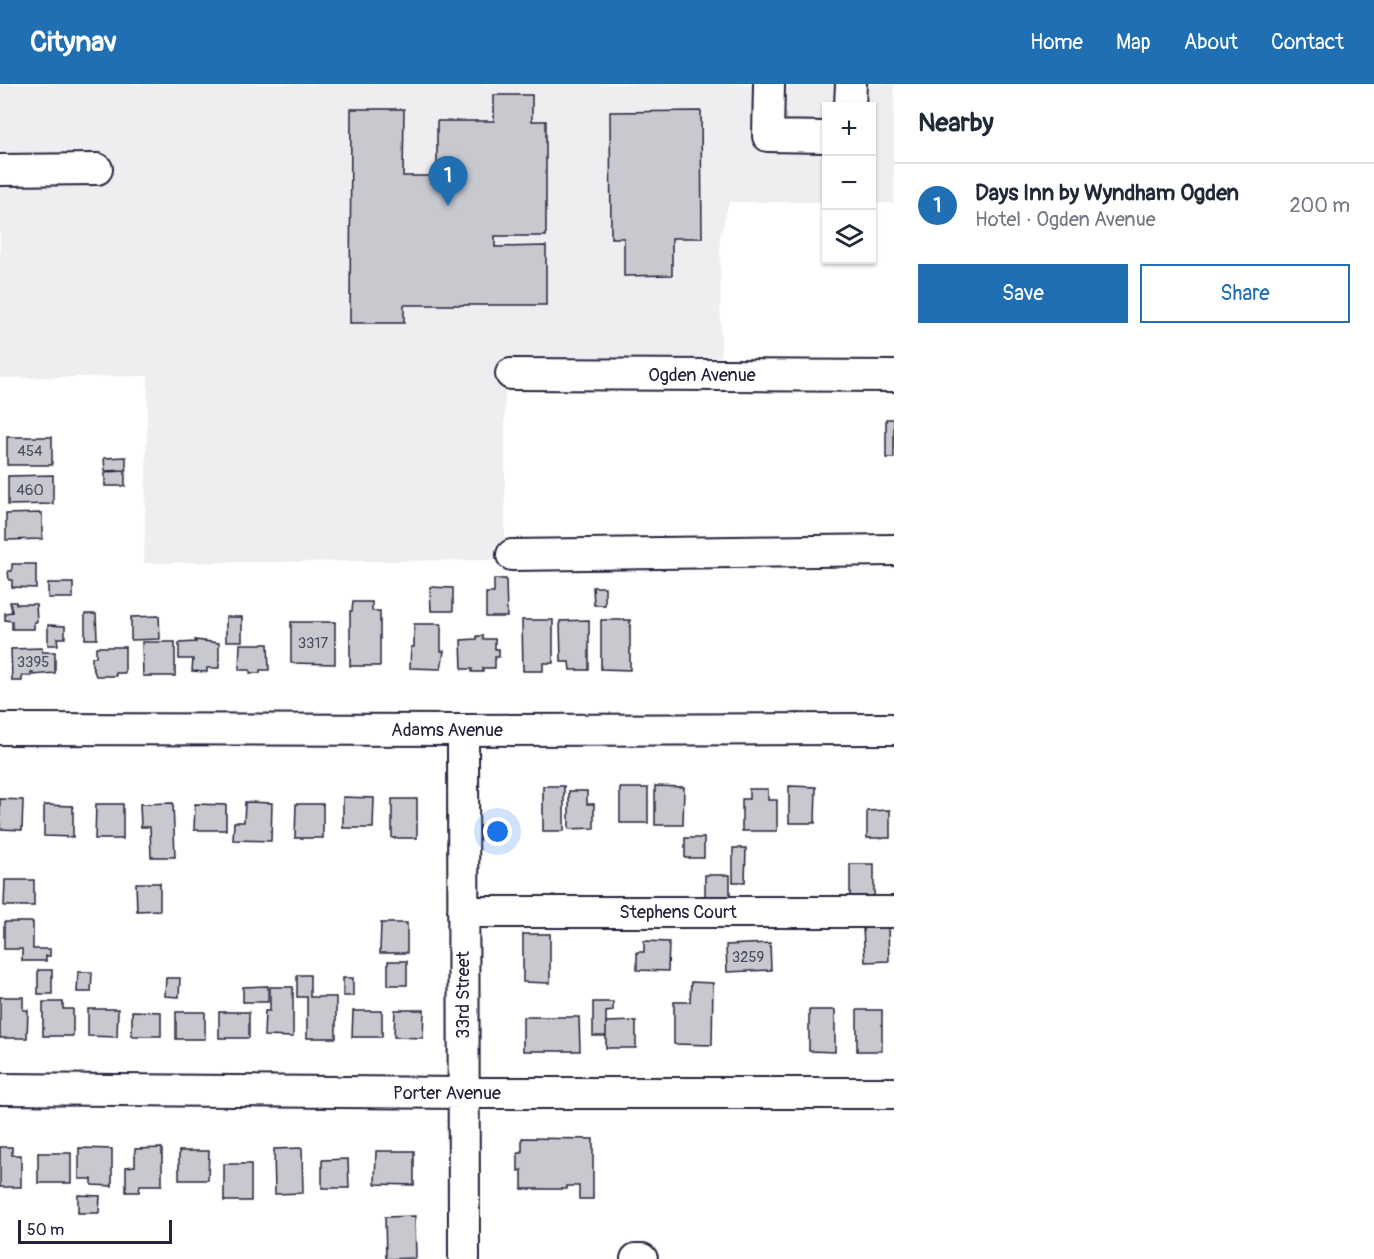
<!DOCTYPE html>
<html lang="en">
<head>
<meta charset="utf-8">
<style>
	body { margin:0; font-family:Pangolin,sans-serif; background:#f2f2f3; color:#1f2937 }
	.controls { position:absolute; right:18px; top:18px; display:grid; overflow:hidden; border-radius:0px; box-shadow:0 2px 4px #0004 }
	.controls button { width:54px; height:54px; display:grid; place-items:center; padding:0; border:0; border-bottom:2px solid #e0e1e3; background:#fff; color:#1f2937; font:30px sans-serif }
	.scale { position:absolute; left:18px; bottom:15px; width:154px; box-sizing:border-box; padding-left:6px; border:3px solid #22223b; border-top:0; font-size:16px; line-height:21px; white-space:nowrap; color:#22223b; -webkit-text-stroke:4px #fff; paint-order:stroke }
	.you { position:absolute; left:498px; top:748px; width:21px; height:21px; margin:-15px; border:4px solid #fff; border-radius:50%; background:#1a73e8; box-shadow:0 0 0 9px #1a73e833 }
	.badge { display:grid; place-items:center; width:39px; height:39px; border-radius:50%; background:#1f6fb2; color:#fff; font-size:20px; font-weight:700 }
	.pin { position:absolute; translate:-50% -50px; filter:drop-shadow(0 2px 3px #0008) }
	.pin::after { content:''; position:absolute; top:32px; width:21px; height:18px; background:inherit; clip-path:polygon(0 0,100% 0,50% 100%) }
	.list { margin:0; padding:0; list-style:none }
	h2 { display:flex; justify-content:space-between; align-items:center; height:78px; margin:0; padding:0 24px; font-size:26px }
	h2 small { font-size:20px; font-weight:400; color:#747a83 }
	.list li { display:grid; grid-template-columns:39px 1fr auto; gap:18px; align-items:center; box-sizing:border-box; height:84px; padding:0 24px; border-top:2px solid #e0e1e3 }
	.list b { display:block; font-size:22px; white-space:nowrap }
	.list p { margin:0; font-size:20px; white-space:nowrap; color:#747a83 }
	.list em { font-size:20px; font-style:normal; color:#747a83 }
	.actions { display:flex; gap:12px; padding:18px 24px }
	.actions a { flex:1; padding:14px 0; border:2px solid #1f6fb2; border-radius:0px; text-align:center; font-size:21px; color:#1f6fb2 }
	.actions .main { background:#1f6fb2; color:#fff }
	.icon { flex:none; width:33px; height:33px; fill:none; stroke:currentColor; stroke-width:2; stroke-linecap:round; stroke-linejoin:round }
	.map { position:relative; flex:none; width:894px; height:1175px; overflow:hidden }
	header { display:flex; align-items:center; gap:36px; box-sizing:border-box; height:84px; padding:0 30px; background:#1f6fb2; color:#fff }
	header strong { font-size:28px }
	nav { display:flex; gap:33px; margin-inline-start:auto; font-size:21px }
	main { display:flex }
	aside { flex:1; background:#fff }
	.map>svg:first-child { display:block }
	.built { fill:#eeeef1 }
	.building { fill:#c8c8cf; stroke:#22223b; stroke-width:1.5 }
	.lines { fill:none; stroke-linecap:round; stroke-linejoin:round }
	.minor-casing { stroke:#22223b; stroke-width:34 }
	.minor { stroke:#fff; stroke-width:30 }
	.labels { text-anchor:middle; stroke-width:4.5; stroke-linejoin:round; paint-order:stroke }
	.number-label { font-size:15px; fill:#4c4c60 }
	.street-label { font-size:18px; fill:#22223b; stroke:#fff }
</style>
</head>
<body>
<header>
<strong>Citynav</strong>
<nav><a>Home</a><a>Map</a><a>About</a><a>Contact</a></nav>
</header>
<main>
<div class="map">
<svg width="894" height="1175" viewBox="0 0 894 1175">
	<rect width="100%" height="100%" fill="#fff"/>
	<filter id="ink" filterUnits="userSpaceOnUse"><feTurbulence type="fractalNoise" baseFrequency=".0167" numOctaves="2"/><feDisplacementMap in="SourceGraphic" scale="12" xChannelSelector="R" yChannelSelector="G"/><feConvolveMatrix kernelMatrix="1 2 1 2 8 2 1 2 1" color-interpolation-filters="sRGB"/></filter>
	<g filter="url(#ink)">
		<path class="built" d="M0,0h894v119h-22v-97h-46v96h-97l-9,35 1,120h-216v203l-361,3 4,-187 -148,2z"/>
		<path class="building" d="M494,11h38v26h14v115h-51v11l51,-1v59h-142v18h-54l1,-214h53l-1,67h34v-55h57z
			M701,27l1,127h-30v37l-48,1v-38h-13l-1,-126z
			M886,335h8v39h-8z
			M7,353h45v28h-45z
			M126,373v13l-21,1 -1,-13z
			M125,387v15h-20v-14z
			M53,391v29l-45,1v-29z
			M42,429v26l-36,1v-26z
			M12,480h24v24l-24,-1v-7h-3l-1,-9h4z
			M494,495h12l1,38h-21v-24h8z
			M48,499h25v15h-25z
			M430,503l23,1v23h-22z
			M593,503h12v18h-11z
			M10,518h6v2h20l1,18h-3v7h-22v-8l-7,-1v-7l7,-1z
			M353,518h19v9h8v55h-30v-55h2z
			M85,530h11l1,25h-12z
			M159,532l1,23 -29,1v-23z
			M226,533h16v24h-16z
			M522,536h31v43h-10v8h-20z
			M589,536v50h-19l-1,-8h-8l-1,-41z
			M601,536h29v50l-29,-1z
			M291,538h44v42l-44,-1z
			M414,540h27v27h3l-3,18 -31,-1 1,-21h3z
			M48,541l17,1v12h-8l1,7h-10z
			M477,552h6v3h12v10h4v8h-4v11h-12v4h-11v-3h-10l-1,-29 16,-1z
			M195,556l24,3v25h-12v4l-15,-1 1,-12h-14v-16l17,-1z
			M142,558h33v34h-32z
			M240,560h28l1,26h-9v3h-10v-3h-11z
			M96,563h29v26h-9v3h-20l-4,-11v-8h4z
			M42,564v4h13v21l-22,2v-3h-2v4h-9v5h-10l-1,-32z
			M543,702h21v45h-21z
			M655,702l29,1 -1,38h-28z
			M789,702l27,1 -1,36h-26z
			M620,704h28v35h-28z
			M749,705h19v11h9v31h-35v-32h7z
			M569,707h18v13h7v24l-25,1z
			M343,713l31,1 -1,30h-30z
			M0,715l23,1 -1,30 -22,-1z
			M392,715h25v39h-25z
			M245,718l27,1 -1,38 -38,-1 1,-18h10z
			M173,719l2,54h-24l-1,-30h-9l-1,-23z
			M96,720h27v35h-28z
			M195,720l31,1v25h-32z
			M296,720h27v34h-28z
			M44,721l29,1v31l-29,-1z
			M890,726v28h-23v-27z
			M685,754h19v20h-19z
			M733,764h13l-1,34h-12z
			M850,780h24v38h-24z
			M705,791h25v36h-25z
			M5,796h29v26h-30z
			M136,799h24v27l-23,1z
			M4,838h29v27h17v7h-4v5h-24v-12h-18z
			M381,839h26v30h-27z
			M888,843l1,34 -24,1 -2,-34z
			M523,850h27v49l-27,-1z
			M644,857l25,1 -1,29 -31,-1v-18h7z
			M770,859l1,27 -44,2 -1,-27z
			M388,877h19v24h-19z
			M38,886h14v24h-14z
			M78,888h14l-1,20h-14z
			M297,891h13v22h26v41h-29v-41h-10z
			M166,894h14l-1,19 -14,-1z
			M343,894h10v18h-10z
			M691,898l22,1 -1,62 -38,-1v-42h16z
			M268,902v16h-25v-15z
			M270,903h23v50l-29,-1 1,-25h5z
			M0,913h23v13h5l-1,28h-27z
			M43,918h20v7h10v27h-30z
			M593,918h20v9l-7,1v24h-13z
			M88,925h30l-1,28 -29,-1z
			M395,926h29l-1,28 -29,-1z
			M809,926h26v42l-26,-1z
			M857,926h25v41h-25z
			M132,927l29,1v24h-29z
			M353,927h29v26h-30z
			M176,928h29v27h-29z
			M219,928h30v26h-30z
			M523,933h56l1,34h-57z
			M636,937v27h-30v-26z
			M522,1054l71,1v60h-14v-13h-12v3h-45v-19l-4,1v-18h4z
			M0,1063h12v8h9v32h-21z
			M79,1064l33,1v37l-20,-1v-6h-13z
			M162,1064v37h-22l-1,7h-13v-25l9,-1v-17z
			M302,1064l1,45 -28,1 -1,-45z
			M179,1067h30l-1,29h-29z
			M376,1067h38v34l-39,-1z
			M38,1069h33v30h-33z
			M348,1075l1,29h-27v-28z
			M224,1080h27v37h-27z
			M78,1111l22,1 -1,17h-21z
			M415,1132l1,42 -30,1 -1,-42z"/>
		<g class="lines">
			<defs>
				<path id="minor" d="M769,0l-1,52 58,1
					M850,22l1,-22
					M0,86l97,-1
					M511,290l383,2
					M512,471l382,-5
					M0,645l463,1 431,-1
					M463,646l1,529
					M463,828h431
					M0,1005l464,4h430
					M636,1175h6"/>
			</defs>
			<use href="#minor" class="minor-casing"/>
			<use href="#minor" class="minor"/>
		</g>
	</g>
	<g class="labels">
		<g class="number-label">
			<text x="30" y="372">454</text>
			<text x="30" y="411">460</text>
			<text x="313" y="564">3317</text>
			<text x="33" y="583">3395</text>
			<text x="748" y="878">3259</text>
		</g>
		<g class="street-label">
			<text x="702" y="297">Ogden Avenue</text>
			<text x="447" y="652">Adams Avenue</text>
			<text x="678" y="834">Stephens Court</text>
			<text transform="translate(463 911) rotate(-90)" y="6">33rd Street</text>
			<text x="447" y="1015">Porter Avenue</text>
		</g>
	</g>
</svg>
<div class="controls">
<button>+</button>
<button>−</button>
<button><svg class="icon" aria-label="layers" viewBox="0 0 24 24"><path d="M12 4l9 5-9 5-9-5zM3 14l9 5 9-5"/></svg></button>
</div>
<div class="scale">50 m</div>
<div class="you"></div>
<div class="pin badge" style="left:448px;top:122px">1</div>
</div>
<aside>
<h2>Nearby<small></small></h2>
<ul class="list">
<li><span class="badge">1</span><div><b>Days Inn by Wyndham Ogden</b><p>Hotel · Ogden Avenue</p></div><em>200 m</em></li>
</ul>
<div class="actions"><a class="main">Save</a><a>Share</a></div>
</aside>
</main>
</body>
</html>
